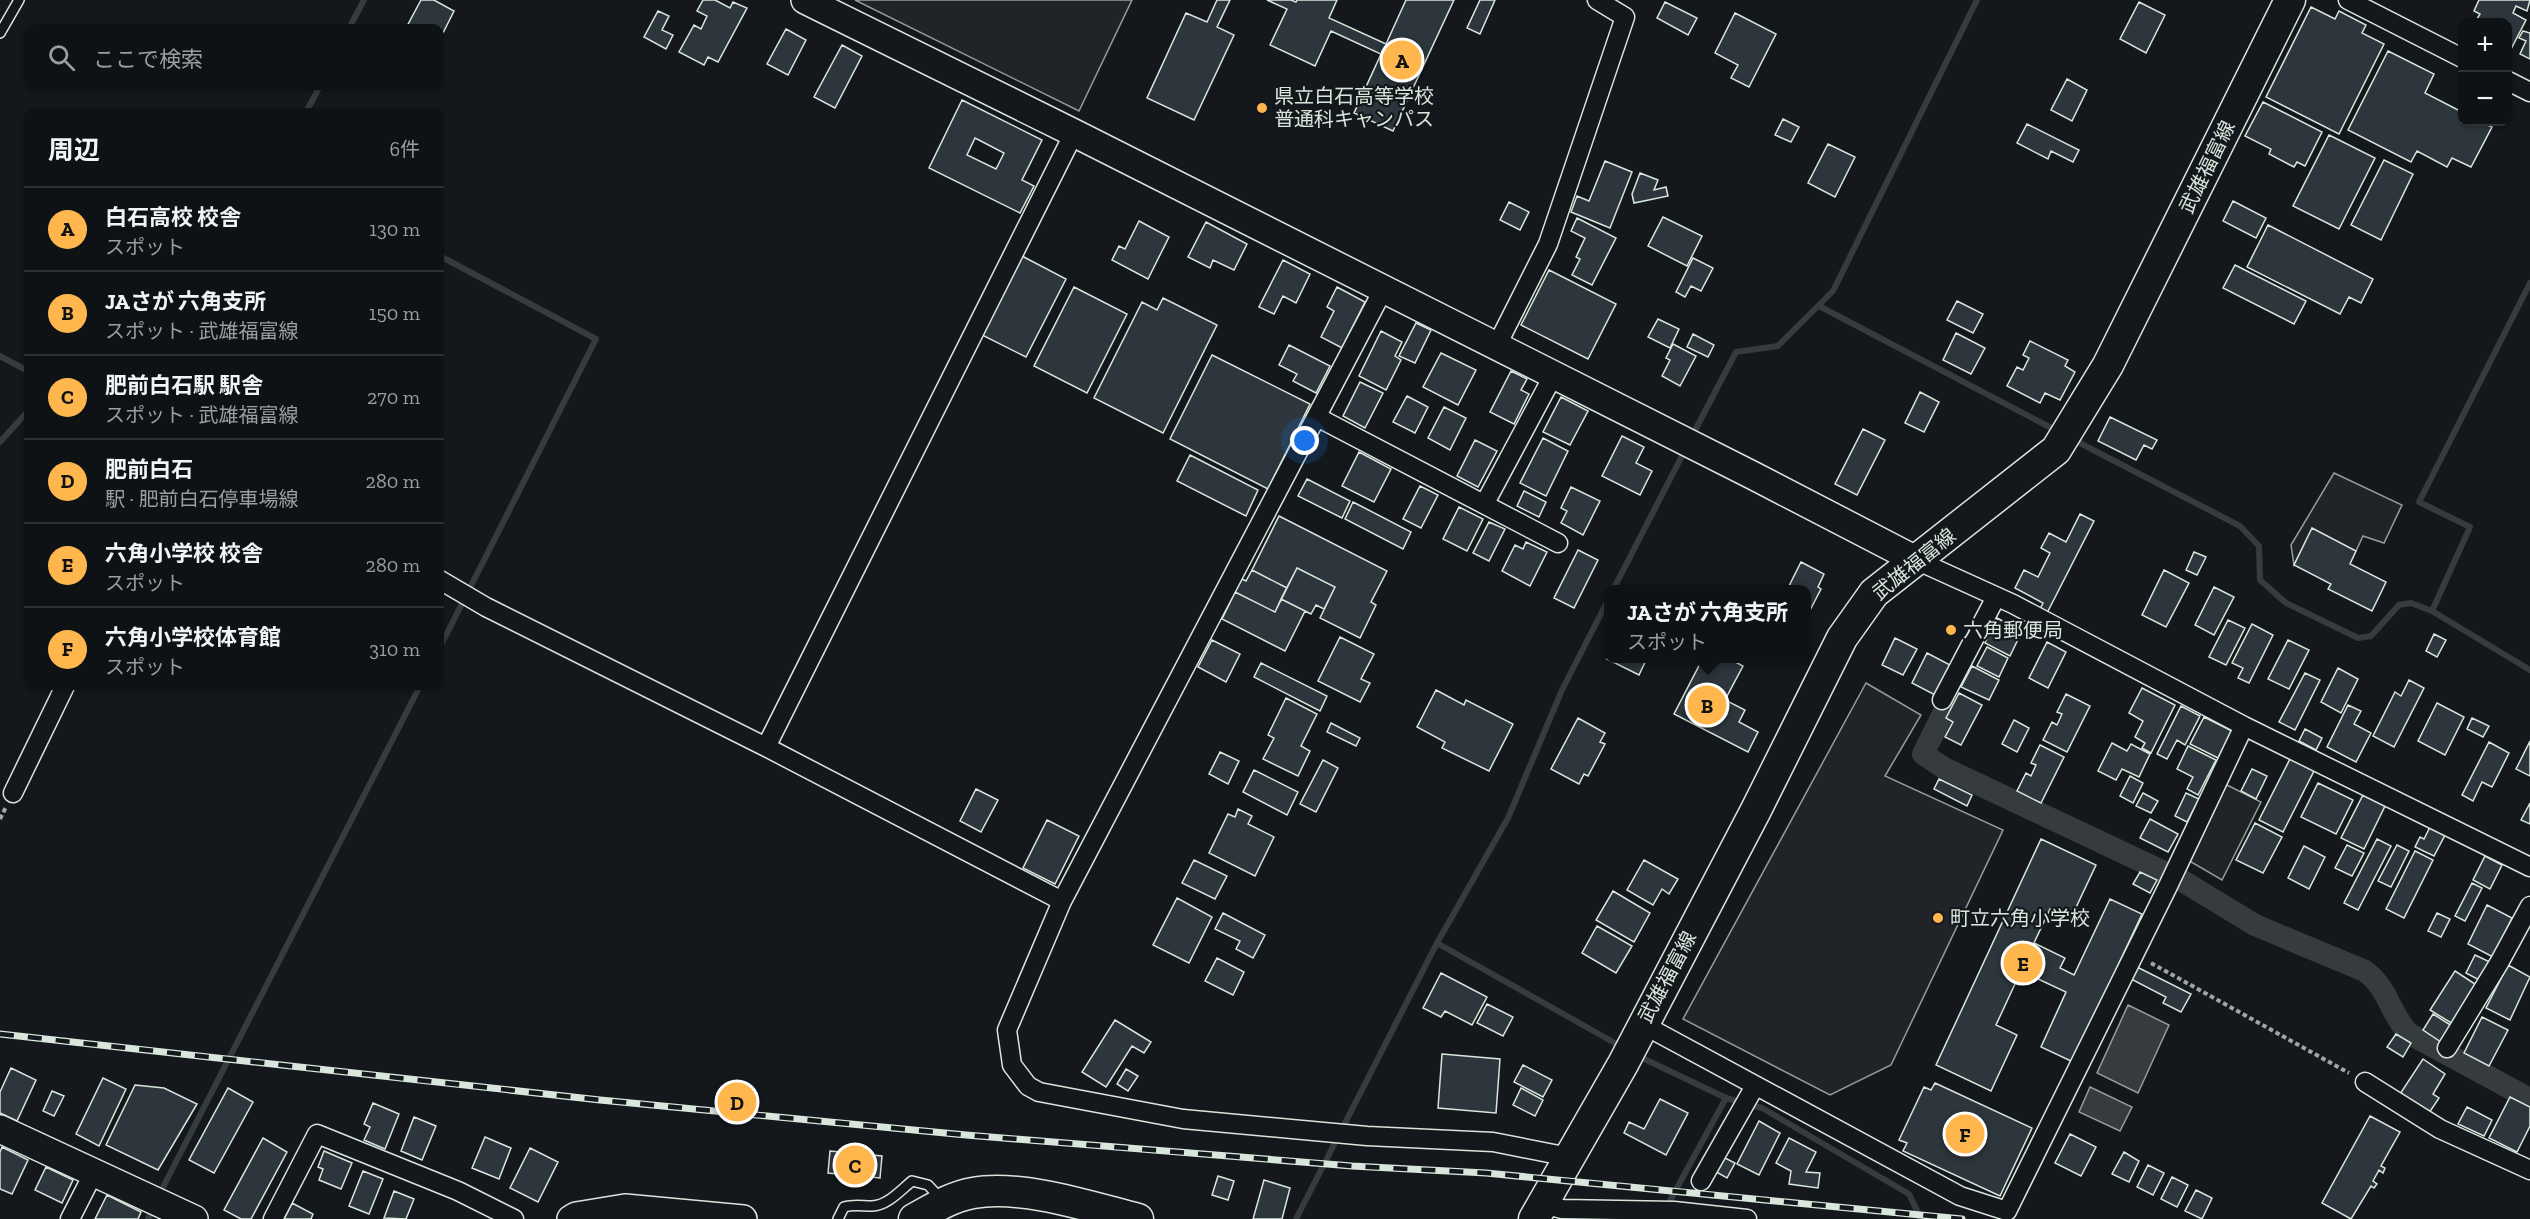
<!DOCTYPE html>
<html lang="ja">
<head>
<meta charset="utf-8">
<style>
	body { margin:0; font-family:"Zilla Slab","Noto Sans JP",serif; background:#181b1e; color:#f1f3f6 }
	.controls { position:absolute; right:18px; top:18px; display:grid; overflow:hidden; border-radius:12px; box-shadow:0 2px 4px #0004 }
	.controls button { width:54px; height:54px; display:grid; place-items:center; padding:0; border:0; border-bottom:2px solid #2f3234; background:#0f1215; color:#f1f3f6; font:30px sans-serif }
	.you { position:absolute; left:1305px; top:441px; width:21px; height:21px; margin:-15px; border:4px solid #fff; border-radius:50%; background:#1a73e8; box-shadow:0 0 0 9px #1a73e833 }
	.badge { display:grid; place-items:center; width:39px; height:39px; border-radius:50%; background:#ffb74d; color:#111; font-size:20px; font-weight:700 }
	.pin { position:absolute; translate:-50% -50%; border:3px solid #fff; box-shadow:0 2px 6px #0006 }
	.popup { position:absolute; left:1604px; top:585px; width:207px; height:78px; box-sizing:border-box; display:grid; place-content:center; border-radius:12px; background:#0f1215; filter:drop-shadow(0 2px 4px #0005); font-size:20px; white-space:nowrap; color:#9b9ea0 }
	.popup b { font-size:22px; color:#f1f3f6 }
	.popup::after { content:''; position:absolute; left:50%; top:100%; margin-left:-12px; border:12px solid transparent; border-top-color:#0f1215 }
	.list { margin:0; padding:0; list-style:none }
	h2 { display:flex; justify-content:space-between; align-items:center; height:78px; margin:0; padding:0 24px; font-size:26px }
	h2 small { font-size:20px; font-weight:400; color:#9b9ea0 }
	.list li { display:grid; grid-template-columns:39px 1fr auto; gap:18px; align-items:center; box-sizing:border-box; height:84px; padding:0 24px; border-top:2px solid #2f3234 }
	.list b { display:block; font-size:22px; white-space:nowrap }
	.list p { margin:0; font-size:20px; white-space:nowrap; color:#9b9ea0 }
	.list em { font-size:20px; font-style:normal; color:#9b9ea0 }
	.icon { flex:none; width:33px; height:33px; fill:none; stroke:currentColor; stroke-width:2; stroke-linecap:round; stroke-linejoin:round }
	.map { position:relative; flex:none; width:2530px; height:1219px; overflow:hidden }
	.search { position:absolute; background:#0f1215; box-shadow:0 2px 4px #0004; left:24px; top:24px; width:420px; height:66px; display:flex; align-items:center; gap:15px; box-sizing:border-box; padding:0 21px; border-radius:12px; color:#9b9ea0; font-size:22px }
	.panel { position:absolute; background:#0f1215; box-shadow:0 2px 4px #0004; left:24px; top:108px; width:420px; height:582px; border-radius:12px }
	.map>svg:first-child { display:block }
	.green { fill:#202428; stroke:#939e99; stroke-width:1.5 }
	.water { fill:#363b3e; stroke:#939e99; stroke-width:1.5 }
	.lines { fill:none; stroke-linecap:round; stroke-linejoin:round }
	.stream { stroke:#363b3e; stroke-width:6 }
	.canal { stroke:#363b3e; stroke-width:22 }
	.building { fill:#2c363c; stroke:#d8e6dc; stroke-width:1.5; fill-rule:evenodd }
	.lane-casing { stroke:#d8e6dc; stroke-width:12 }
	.street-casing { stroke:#d8e6dc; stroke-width:21 }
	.secondary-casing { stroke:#d8e6dc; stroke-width:30 }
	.primary-casing { stroke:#d8e6dc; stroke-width:33 }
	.path { stroke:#9da8a2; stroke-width:4; stroke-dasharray:4.5 3; stroke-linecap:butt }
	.lane { stroke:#14181c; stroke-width:9 }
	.street { stroke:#14181c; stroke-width:18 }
	.secondary { stroke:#14181c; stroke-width:27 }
	.primary { stroke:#14181c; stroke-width:30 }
	.rail-casing { stroke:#d8e6dc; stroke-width:7 }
	.rail { stroke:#14181c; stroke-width:4.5; stroke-dasharray:14; stroke-linecap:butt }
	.poi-dot { fill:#ffb74d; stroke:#14181c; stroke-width:2 }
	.labels { text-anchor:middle; stroke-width:4.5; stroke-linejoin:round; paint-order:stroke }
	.poi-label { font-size:20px; fill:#d8e6dc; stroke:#14181c; text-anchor:start }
	.street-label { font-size:20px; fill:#d8e6dc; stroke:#14181c }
</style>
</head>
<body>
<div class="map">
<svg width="2530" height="1219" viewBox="0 0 2530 1219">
	<rect width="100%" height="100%" fill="#14181c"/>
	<path class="green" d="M855,0h277l-53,111z
		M2334,473l68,32 -18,38 -21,-7 -7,15 -44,-22 -18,36 -3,-20z
		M1866,683l55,32 -36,61 118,54 -112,235 -61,30 -147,-76z
		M2225,784l36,18 -39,78 -36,-21z"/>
	<path class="water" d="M2128,1005l41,20 -31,68 -41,-20z
		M2090,1087l42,20 -12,24 -41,-19z"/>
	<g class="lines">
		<path class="stream" d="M349,28l15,-28
			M306,112l14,-26
			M440,256l156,83 -156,308
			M1819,306l238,125
			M0,356l28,15
			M1691,438l45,-86 42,-6 55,-55 144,-291
			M2072,439l168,87 19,20 1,34 26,23 72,35 13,-2 28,-31 12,-2 21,8 98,59
			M0,442l28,-31
			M1613,590l72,-140
			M1608,600l-46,90 -54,128 -71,125 185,104
			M2432,611l38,-84 -51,-25 111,-219
			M1636,1055l90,43 36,10 147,86 12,25
			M159,1195l261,-509
			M1666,1208l60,-110
			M148,1219l6,-12
			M1296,1219l141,-276"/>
		<path class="canal" d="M1945,710l-22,44 21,14 237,112 74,45 110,46c23,17 24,40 43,62l122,66"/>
	</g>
	<path class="building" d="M421,0h13l20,11 -14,28v-11h-34z
		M703,0h12l15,8 3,-6 14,6 -29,54 -10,-5 -4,8 -25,-13 15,-27 7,4 6,-13 -10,-5z
		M1217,0h13l-13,27 17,8 -40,85 -47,-22 39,-85 21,9z
		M1267,0h24l5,2 1,-2h40l-8,18 57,26 20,-44h48l-61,131 -39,-18 27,-59 -50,-23 -16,35 -45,-21 17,-36z
		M1480,0h15l-15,34 -13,-6z
		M2479,0h51l-3,11 -11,-5 -3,7 13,7 -16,31 -2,-1v-28h-33l5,-8 -6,-3z
		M1665,2l32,16 -9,17 -31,-17z
		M2139,2l26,13 -19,38 -26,-14z
		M2311,7l24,12 4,-8 27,14 -4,8 22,11 -45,90 -73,-37z
		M658,11l11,5 -7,14 11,5 -7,14 -22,-12z
		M1735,13l41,21 -27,53 -18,-9 7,-13 -23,-12z
		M786,29l20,11 -18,35 -21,-11z
		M2523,31l7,2v26l-10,-5 6,-13 -7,-3z
		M842,45l20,11 -27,52 -21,-11z
		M2388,51l46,23 -9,19 37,19v10h19l11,5 -21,40 -19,-9 -5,9 -30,-16 -6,11 -63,-32z
		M2067,79l20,11 -15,31 -21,-11z
		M962,100l80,40 -20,40 12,6 -14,27 -91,-45zM975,138l29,15 -8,16 -29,-14z
		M2263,102l59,30 -17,34 -8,-4 -3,5 -25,-13 2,-5 -26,-13z
		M1783,119l16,8 -8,15 -16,-7z
		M2027,124l52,26 -6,12 -22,-11 -3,8 -31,-16z
		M2329,135l46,23 -36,71 -46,-23z
		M1828,144l27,13 -20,40 -27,-14z
		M2384,160l29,14 -32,66 -30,-15z
		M1605,161l27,11 -22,56 -39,-16 6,-16 12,5z
		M1640,173l18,7 -4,10 12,-3 2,9 -34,7 -2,-9z
		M2233,201l33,17 -10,20 -33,-17z
		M1509,202l20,10 -9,18 -20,-10z
		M1663,217l39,19 -15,30 -39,-20z
		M1577,218l39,20 -24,47 -20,-10 8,-16 -4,-2 9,-19 -14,-7z
		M1139,221l30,16 -21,42 -36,-19 7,-14 6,3z
		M1206,222l41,22 -13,26 -21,-10 -3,8 -22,-11z
		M2268,225l105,54 -12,24 -12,-6 -9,17 -93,-47z
		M1022,256l44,23 -40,78 -44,-22z
		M1693,258l20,10 -12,23 -10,-5 -6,11 -9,-5z
		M1283,260l27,14 -14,29 -13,-7 -9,18 -15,-7z
		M2235,265l71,36 -12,23 -71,-36z
		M1549,270l67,34 -28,55 -67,-34z
		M1074,287l53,27 -40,79 -53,-27z
		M1337,287l28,15 -23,46 -21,-11 13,-26 -7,-4z
		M1163,298l54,27 -54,108 -69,-35 48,-96 15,8z
		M1957,301l26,13 -10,19 -26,-13z
		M1658,319l21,10 -9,19 -22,-11z
		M1416,323l15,7 -16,33 -16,-7z
		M1381,331l21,11 -7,14 6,4 -15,30 -27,-14z
		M1956,333l29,15 -14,26 -28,-14z
		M1693,334l21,11 -6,12 -21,-10z
		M2030,341l38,19 -3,6 10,6 -15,28 -15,-7 -5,10 -33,-17 10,-19 6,3 6,-12 -6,-3z
		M1673,344l23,12 -16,30 -18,-10 8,-16 -4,-2z
		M1289,345l41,21 -14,27 -23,-12 4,-7 -18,-9z
		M1441,353l35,17 -18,35 -35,-18z
		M1212,355l98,49 -42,85 -98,-50z
		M1511,371l16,8 -6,11 8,4 -15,30 -24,-12z
		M1360,382l23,11 -18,35 -22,-12z
		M1920,392l19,10 -15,30 -19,-9z
		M1407,396l21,11 -13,26 -22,-11z
		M1561,397l27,14 -18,34 -27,-13z
		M1444,407l22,11 -16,32 -22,-12z
		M2110,417l47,23 -5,9 -8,-4 -8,15 -38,-19z
		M1863,429l22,11 -28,55 -22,-11z
		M1622,436l22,11 -8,16 16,8 -12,24 -38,-19z
		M1543,438l25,13 -22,45 -26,-13z
		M1475,440l22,11 -19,36 -21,-11z
		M1359,452l32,17 -17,33 -32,-16z
		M1190,455l68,35 -12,26 -69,-35z
		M1307,479l43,22 -8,17 -44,-22z
		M1420,486l18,9 -17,33 -18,-9z
		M1571,487l29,14 -17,34 -22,-12 6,-12 -6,-3z
		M1524,491l22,11 -7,15 -22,-11z
		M1353,502l58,30 -8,17 -58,-30z
		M1459,507l24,12 -16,32 -24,-12z
		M2080,514l14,7 -48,94 -7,-4 4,-8 -28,-15 9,-18 14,7 12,-24 -9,-5 8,-15 17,9z
		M1279,516l108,55 -16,31 5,3 -16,33 -40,-20 15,-31 -38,-19 -10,20 -35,-18z
		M1489,522l16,7 -16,32 -16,-8z
		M2312,528l44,23 -6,13 36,18 -14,29 -44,-22 3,-5 -37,-19z
		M1526,542l21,10 -17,34 -28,-15 13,-26 8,4z
		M1578,550l20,10 -24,48 -20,-10z
		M2194,552l12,5 -9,18 -11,-5z
		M1801,562l23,12 -6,13 3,2 -15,29v-28h-19z
		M1297,568l38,19 -11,22 -8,-4 -5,9 -30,-15z
		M1252,570l35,18 -12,24 -40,-20 7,-13 4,2z
		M2164,570l25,13 -23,44 -24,-12z
		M2214,587l20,10 -20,38 -19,-10z
		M1235,592l40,20 6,-13 24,12 -20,40 -63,-32z
		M1997,618l25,13 -12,25 -25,-13z
		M2228,620l17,8 -19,37 -17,-8z
		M2252,624l21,11 -24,48 -11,-5 5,-10 -11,-5z
		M2434,634l12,6 -9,17 -11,-6z
		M1340,637l34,17 -13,25 9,4 -10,19 -42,-21z
		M1895,638l22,11 -14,26 -21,-10z
		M1212,640l28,14 -14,28 -28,-15z
		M2288,640l21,10 -20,39 -21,-10z
		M2047,642l19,10 -18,36 -19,-10z
		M1987,647l21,11 -9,19 -22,-11z
		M1927,653l25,13 -15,30 -25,-13z
		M1608,658h39l-8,17 -32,-16z
		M1703,658h25l15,8 -18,34 20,10 -6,12 19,10 -10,20 -74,-38z
		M1261,663l66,33 -7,15 -66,-34z
		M1972,666l27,14 -10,20 -28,-13z
		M2338,668l20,11 -17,34 -20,-11z
		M2305,673l15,7 -25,50 -16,-8z
		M2409,680l15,8 -30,59 -21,-11 22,-44 6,4z
		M2142,688l33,17 -24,48 -9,-5 3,-5 -10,-6 8,-16 -14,-8z
		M1436,690l28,15 2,-5 47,24 -24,47 -47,-23 3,-6 -28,-15z
		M1959,693l23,12 -21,40 -16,-8 8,-15 -7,-4z
		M2066,694l24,12 -23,46 -24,-12 9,-18 5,3 5,-11 -5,-2z
		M1286,698l31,16 -16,32 9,5 -12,25 -35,-17 11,-21 -6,-3z
		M2437,703l27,14 -19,38 -27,-14z
		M2348,705l13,6 -7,13 17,9 -15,29 -29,-15z
		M2181,706l19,10 -15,29 -8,-5 -10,19 -10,-5z
		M2204,717l28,14 -14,27 -28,-14z
		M1578,718l27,15 -5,9 5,2 -17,32 -4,-2 -5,10 -28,-15z
		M2472,718l17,8 -6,11 -16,-8z
		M2014,720l15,8 -12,24 -15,-8z
		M1331,723l29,15 -4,8 -29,-14z
		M2305,729l17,9 -6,12 -17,-9z
		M2530,741v35l-14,-7z
		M2489,742l20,11 -17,34 -10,-5 -9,19 -11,-6z
		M2112,743l15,8 4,-7 19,10 -11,23 -17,-8 -6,11 -18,-9z
		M2040,745l24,12 -23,46 -24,-12 9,-18 5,3 5,-11 -5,-2z
		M2188,746l28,14 -18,35 -11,-6 6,-12 -16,-8z
		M1220,752l19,9 -11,23 -19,-10z
		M2291,757l24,12 -32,63 -24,-12z
		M1323,760l15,8 -22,44 -16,-8z
		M2252,769l15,7 -11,23 -15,-8z
		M1254,770l44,22 -11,23 -44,-23z
		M2130,776l13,7 -10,20 -13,-7z
		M1939,779l33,16 -5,11 -33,-17z
		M2318,783l35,17 -17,34 -35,-17z
		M976,789l22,11 -17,32 -21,-11z
		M2143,793l15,8 -7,12 -15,-7z
		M2186,793l13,6 -12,23 -12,-6z
		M2363,795l22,11 -21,43 -23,-11z
		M2530,803v21l-9,-4z
		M1238,809l14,7 -4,8 26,13 -19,39 -46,-23 19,-39 7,3z
		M2150,819l28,15 -10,18 -28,-14z
		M1047,820l32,16 -24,48 -32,-16z
		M2255,823l27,14 -19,36 -27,-13z
		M2430,827l15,8 -11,21 -19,-9 5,-10 4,2z
		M2041,839l55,26 -25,53 -21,-9 -16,34 31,15 -5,10 14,7 36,-76 32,15 -69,148 -32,-15 25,-55 -45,-21 -25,54 21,10 -26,56 -55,-26z
		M2377,839l14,7 -33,64 -14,-7z
		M2347,845l17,8 -12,23 -17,-8z
		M2397,845l12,6 -18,36 -13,-6z
		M2304,846l21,11 -16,32 -21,-11z
		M2415,851l18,9 -29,58 -18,-9z
		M2485,856l17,9 -12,24 -17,-9z
		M1194,860l33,16 -12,23 -33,-16z
		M1644,860l34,19 -9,15 -7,-5 -9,16 -26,-15z
		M2140,872l17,8 -7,13 -17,-9z
		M2472,883l10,5 -17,33 -10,-5z
		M1613,891l37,22 -16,29 -38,-22z
		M1177,898l35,19 -23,46 -36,-18z
		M2487,905l25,13 -19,39 -25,-13z
		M1223,913l42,22 -12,23 -17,-9 4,-8 -25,-12z
		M2437,913l13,6 -9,18 -13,-6z
		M1597,926l35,20 -16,27 -34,-20z
		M2475,955l15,7 -9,19 -15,-8z
		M1217,958l27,14 -11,23 -28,-14z
		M2508,965l22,12 -20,43 -24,-12z
		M2135,966l56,28 -10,18 -18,-9 3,-6 -37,-19z
		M2455,971l23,15 -25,38 -23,-14z
		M1441,973l46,24 -15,28 -27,-14 -4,6 -18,-9z
		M1487,1004l26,13 -10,19 -26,-13z
		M2433,1014l19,12 -11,16 -18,-12z
		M2482,1017l26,13 -19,36 -25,-13z
		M1115,1020l36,22 -7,11 -12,-7 -26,41 -24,-15z
		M2396,1034l15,9 -8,14 -16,-10z
		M1442,1054l58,5 -4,54 -58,-5z
		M2423,1059l22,15 -12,20 6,4 -10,15 -29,-19z
		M1523,1065l29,15 -9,17 -29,-15z
		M11,1068l25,12 -19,41 -17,-8v-21z
		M1126,1069l12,7 -10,15 -11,-7z
		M103,1078l23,11 -27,57 -23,-12z
		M1935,1083l97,45 -32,68 -97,-45 4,-8 -8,-3 25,-53 7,3z
		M135,1085l29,3 33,16 -39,66 -52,-25z
		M228,1088l25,14 -39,71 -25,-13z
		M1521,1088l22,12 -8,16 -22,-11z
		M52,1091l12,5 -10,20 -11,-5z
		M2510,1097l20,10v19l-13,26 -28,-14z
		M1660,1099l28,14 -22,42 -42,-22 5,-11 15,7z
		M373,1103l26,11 -14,35 -21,-9 6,-13 -6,-3z
		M2467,1107l25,13 -8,16 -26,-12z
		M2370,1116l30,16 -19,34 4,2 -2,5 -4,-3 -6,11 4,3 -3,4 -3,-2 -20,33 -29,-16z
		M414,1117l22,9 -14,34 -21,-9z
		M1759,1121l21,12 -21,42 -22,-11z
		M2070,1134l26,13 -15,29 -26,-13z
		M485,1137l26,11 -12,31 -27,-11z
		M263,1138l24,14 -36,67h-10l-17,-9z
		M1789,1138l27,14 -10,20 14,1 -2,15 -29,-4 2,-13 -15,-8z
		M2,1147l26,13 -16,34 -12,-5v-37z
		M530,1148l28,14 -20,40 -28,-14z
		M324,1151l28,12 -11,26 -22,-9 4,-11 -5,-2z
		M830,1151l52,5 -2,22 -52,-5z
		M2124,1152l15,9 -10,21 -17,-8z
		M1719,1155l16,8 -8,15 -16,-9z
		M2148,1165l16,8 -11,22 -16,-8z
		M46,1167l27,13 -11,23 -27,-13z
		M363,1171l20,8 -14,35 -20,-8z
		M1218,1176l16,5 -6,19 -16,-5z
		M2172,1177l16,8 -11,22 -16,-8z
		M1264,1180l26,8 -8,31h-29z
		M2196,1190l16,8 -10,21 -17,-8z
		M394,1191l20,8 -8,20 -22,-1z
		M107,1195l34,17 -3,7h-43z
		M292,1203l21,11 -2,5h-27z"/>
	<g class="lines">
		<defs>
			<path id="lane" d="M0,33l19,-33
				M838,1219l6,-12c10,-3 18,-1 28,-1 15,0 29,-16 40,-25l16,4 14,15"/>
			<path id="street" d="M2348,0l114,58
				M2508,81l22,11
				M1383,290l-321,611 -55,129 5,35 16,21 11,6 144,27 184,17 126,6 76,15
				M1496,347l52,-103 77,-227 -28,-17
				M1317,417l241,126
				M1485,503l68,-127
				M1916,560l97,44 231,122 286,141
				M440,580l46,27 280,140 296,154
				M1942,700l54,-103
				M766,747l308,-614
				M13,793l52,-107
				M1642,1024l318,172 47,15 161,-325 76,-160
				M2447,1048l52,-85 31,-57
				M2365,1082l75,47 90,41
				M1701,1181l54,-95
				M1543,1204l19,5 112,2 73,8
				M70,1219l24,-47
				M273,1219l44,-85 141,57 56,28"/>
			<path id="secondary" d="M805,0l269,133 680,343 162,84
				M0,1129l194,90
				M571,1219l5,-3 49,-8 118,11"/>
			<path id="primary" d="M914,1219c20,-11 37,-22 59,-26 48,-9 118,14 165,26
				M1534,1219l89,-155 133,-254 86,-172 32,-45 182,-143 52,-85 182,-365"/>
		</defs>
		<use href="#lane" class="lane-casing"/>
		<use href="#street" class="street-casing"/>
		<use href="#secondary" class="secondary-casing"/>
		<use href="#primary" class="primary-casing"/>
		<path class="path" d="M0,819l6,-12
			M2151,963l198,110"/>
		<use href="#lane" class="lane"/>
		<use href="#street" class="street"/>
		<use href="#secondary" class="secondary"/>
		<use href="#primary" class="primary"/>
		<defs>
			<path id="rail" d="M0,1034l600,66 366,35 386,31 134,7 476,46"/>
		</defs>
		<use href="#rail" class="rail-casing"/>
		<use href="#rail" class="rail"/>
	</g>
	<g class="poi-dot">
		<circle cx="1262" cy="108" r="6"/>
		<circle cx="1951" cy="630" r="6"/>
		<circle cx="1938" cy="918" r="6"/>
	</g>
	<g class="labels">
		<g class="poi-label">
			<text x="1274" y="103">県立白石高等学校<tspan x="1274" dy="23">普通科キャンパス</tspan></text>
			<text x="1963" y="637">六角郵便局</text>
			<text x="1950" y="925">町立六角小学校</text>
		</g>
		<g class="street-label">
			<text transform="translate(2207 167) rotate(-64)" y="7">武雄福富線</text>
			<text transform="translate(1914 564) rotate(-39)" y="7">武雄福富線</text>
			<text transform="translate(1667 977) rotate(-62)" y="7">武雄福富線</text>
		</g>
	</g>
</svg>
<div class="controls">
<button>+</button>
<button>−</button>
</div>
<div class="you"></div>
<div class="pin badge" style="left:1402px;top:60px">A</div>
<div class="pin badge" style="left:1707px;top:705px">B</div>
<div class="popup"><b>JAさが 六角支所</b>スポット</div>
<div class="pin badge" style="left:855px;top:1165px">C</div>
<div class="pin badge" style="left:737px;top:1102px">D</div>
<div class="pin badge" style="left:2023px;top:963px">E</div>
<div class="pin badge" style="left:1965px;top:1134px">F</div>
<div class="search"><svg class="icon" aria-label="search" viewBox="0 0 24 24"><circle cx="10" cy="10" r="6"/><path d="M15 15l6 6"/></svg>ここで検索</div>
<section class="panel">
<h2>周辺<small>6件</small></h2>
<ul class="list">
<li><span class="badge">A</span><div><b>白石高校 校舎</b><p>スポット</p></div><em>130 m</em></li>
<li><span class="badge">B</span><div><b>JAさが 六角支所</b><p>スポット · 武雄福富線</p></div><em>150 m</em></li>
<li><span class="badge">C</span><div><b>肥前白石駅 駅舎</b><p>スポット · 武雄福富線</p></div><em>270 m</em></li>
<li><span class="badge">D</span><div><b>肥前白石</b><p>駅 · 肥前白石停車場線</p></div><em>280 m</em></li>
<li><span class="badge">E</span><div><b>六角小学校 校舎</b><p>スポット</p></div><em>280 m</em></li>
<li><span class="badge">F</span><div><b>六角小学校体育館</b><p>スポット</p></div><em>310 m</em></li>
</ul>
</section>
</div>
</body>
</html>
